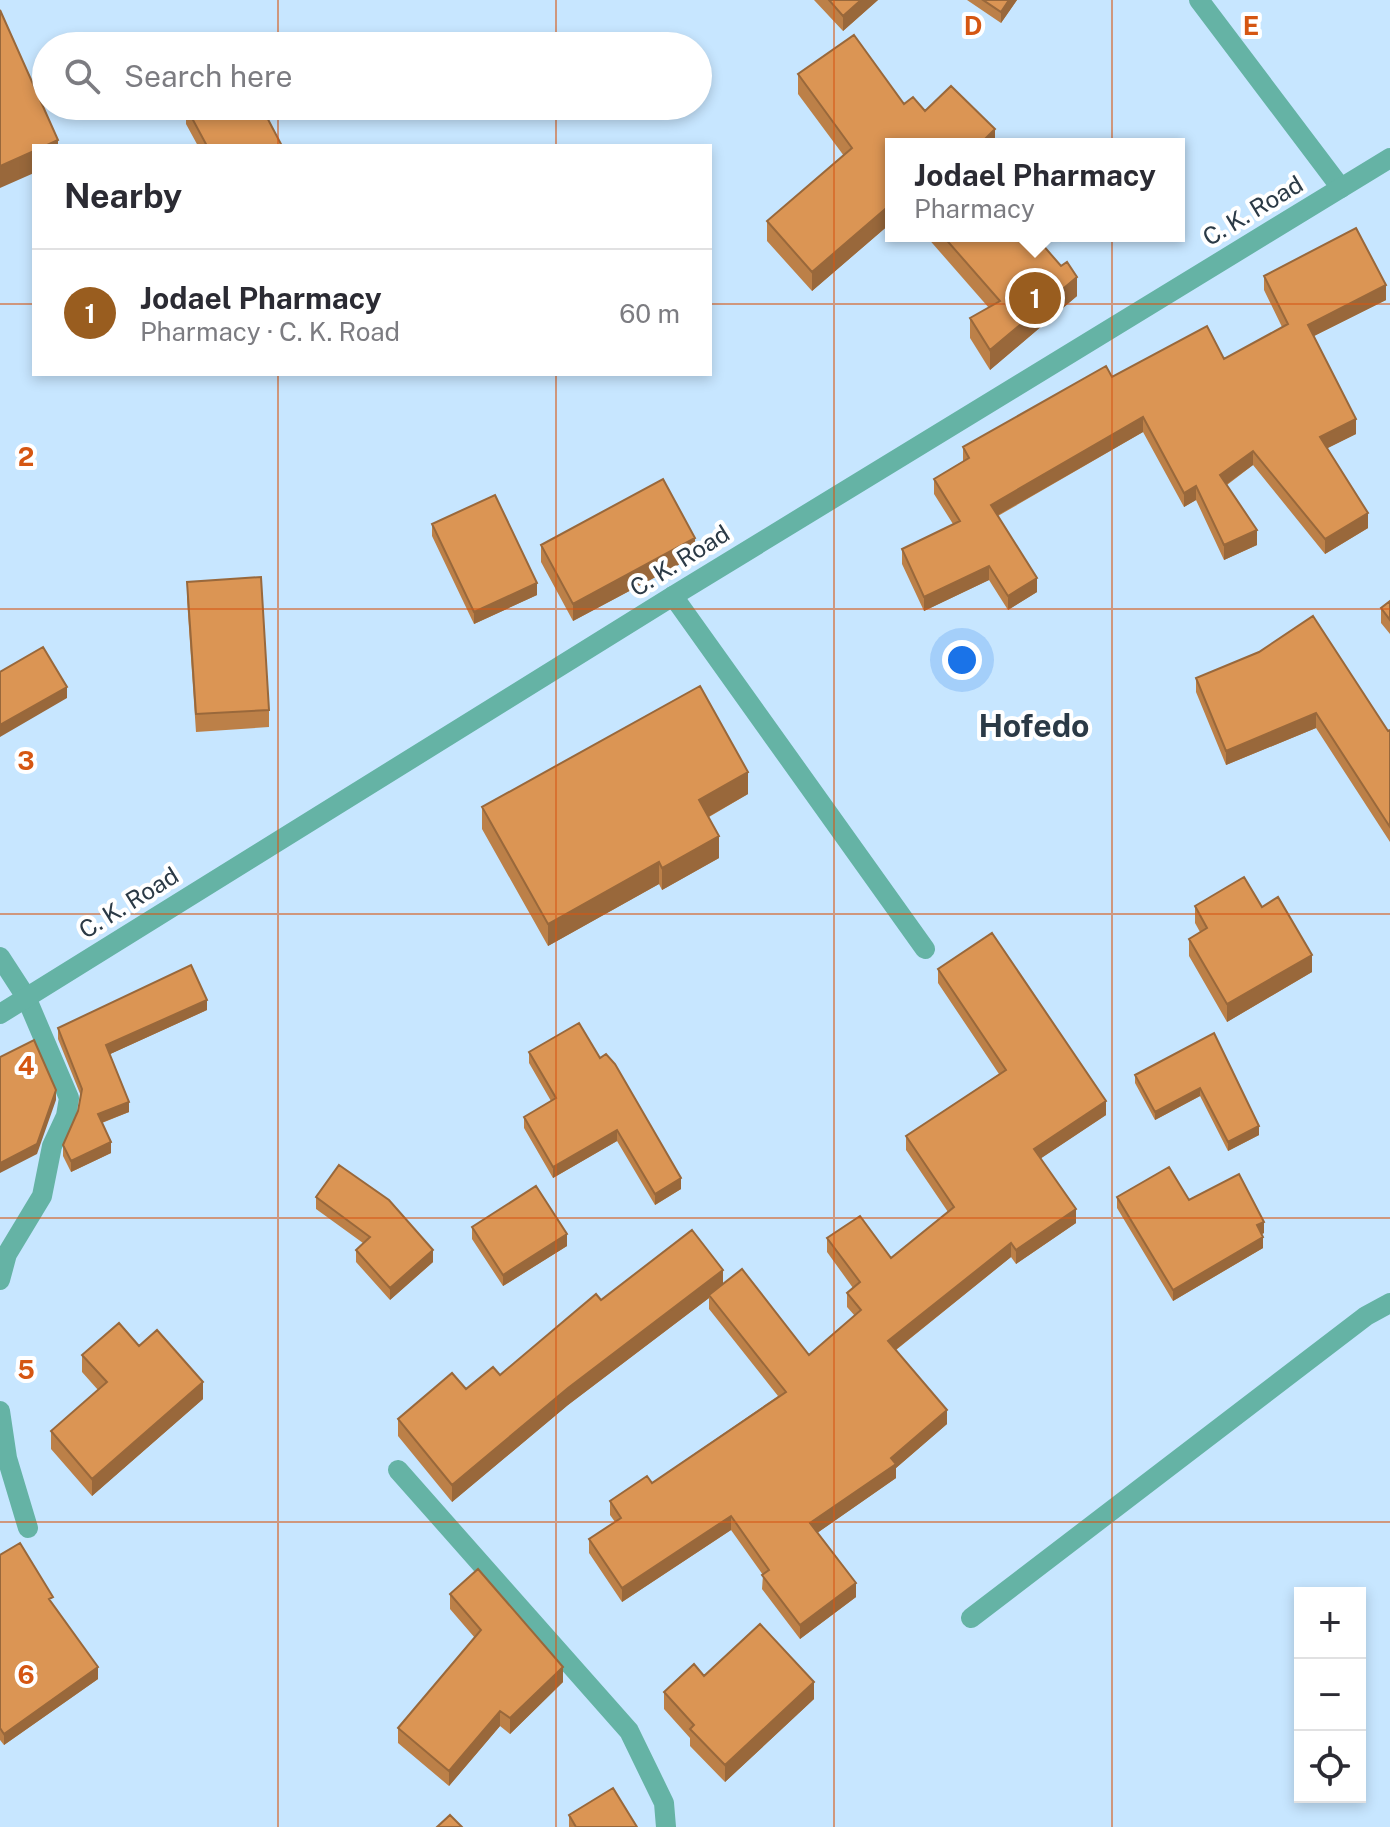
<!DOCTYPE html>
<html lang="en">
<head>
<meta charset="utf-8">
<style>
	body { margin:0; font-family:"Public Sans",sans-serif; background:#f7f7f7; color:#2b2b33 }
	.controls { position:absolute; right:24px; bottom:24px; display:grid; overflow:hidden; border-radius:0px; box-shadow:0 4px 12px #0003 }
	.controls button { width:72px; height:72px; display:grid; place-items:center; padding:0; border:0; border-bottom:2px solid #e1e1e2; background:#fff; color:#2b2b33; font:40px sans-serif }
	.you { position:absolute; left:962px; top:660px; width:28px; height:28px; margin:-20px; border:6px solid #fff; border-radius:50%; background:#1a73e8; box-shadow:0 0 0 12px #1a73e833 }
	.badge { display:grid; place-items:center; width:52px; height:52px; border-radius:50%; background:#995d1f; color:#fff; font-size:26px; font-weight:700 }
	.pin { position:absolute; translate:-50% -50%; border:4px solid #fff; box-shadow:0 2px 8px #0006 }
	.popup { position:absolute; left:885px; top:138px; width:300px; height:104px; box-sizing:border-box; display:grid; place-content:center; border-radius:0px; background:#fff; filter:drop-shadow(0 2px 6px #0005); font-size:26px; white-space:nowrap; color:#7c7c81 }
	.popup b { font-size:30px; color:#2b2b33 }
	.popup::after { content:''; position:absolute; left:50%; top:100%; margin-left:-16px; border:16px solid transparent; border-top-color:#fff }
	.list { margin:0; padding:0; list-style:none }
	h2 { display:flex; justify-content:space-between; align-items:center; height:104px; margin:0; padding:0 32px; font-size:34px }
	h2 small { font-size:26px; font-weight:400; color:#7c7c81 }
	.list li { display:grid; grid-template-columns:52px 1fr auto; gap:24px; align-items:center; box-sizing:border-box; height:128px; padding:0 32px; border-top:2px solid #e1e1e2 }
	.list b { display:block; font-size:30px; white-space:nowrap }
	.list p { margin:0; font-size:26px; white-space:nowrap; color:#7c7c81 }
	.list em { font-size:26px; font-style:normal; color:#7c7c81 }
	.icon { flex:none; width:44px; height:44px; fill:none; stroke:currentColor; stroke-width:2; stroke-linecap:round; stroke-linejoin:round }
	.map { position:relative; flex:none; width:1390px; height:1827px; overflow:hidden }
	.search { position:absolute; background:#fff; box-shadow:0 4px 12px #0003; left:32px; top:32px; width:680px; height:88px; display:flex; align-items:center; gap:20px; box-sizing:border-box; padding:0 28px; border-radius:44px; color:#7c7c81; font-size:30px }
	.panel { position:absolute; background:#fff; box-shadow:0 4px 12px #0003; left:32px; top:144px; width:680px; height:232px; border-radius:0px }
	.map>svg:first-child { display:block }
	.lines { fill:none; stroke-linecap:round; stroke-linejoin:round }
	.minor { stroke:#65b3a5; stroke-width:20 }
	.tertiary { stroke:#65b3a5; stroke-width:20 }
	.wall { fill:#bc8048 }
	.shaded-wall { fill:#99683b }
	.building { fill:#db9554; stroke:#99683b; stroke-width:2 }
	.grid { fill:none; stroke:#d55612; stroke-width:2; stroke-opacity:0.55 }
	.labels { text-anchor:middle; stroke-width:8; stroke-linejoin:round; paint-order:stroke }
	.street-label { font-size:24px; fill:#2b3a46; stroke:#fff }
	.district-label { font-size:32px; font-weight:bold; fill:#2b3a46; stroke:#fff }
	.grid-label { font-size:26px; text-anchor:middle; font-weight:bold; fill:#d55612; stroke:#fff; stroke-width:8; stroke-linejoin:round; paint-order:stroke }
</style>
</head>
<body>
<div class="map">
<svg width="1390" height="1827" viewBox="0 0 1390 1827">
	<rect width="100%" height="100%" fill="#c7e6ff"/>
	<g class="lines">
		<path class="minor" d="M1199,0l142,188
			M673,596l252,353
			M0,957l26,40 43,101 -3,18 -14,30 -10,50 -35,58 -7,26
			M0,1411l7,47 21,70
			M398,1470l231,261 35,72 2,24
			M971,1618l395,-302 24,-13"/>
		<path class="tertiary" d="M0,1014l673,-418 717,-438"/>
	</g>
	<path class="wall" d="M814,0h64l-35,31z
		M967,0h50l-16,23z
		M798,74l127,37 70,33h-104v79l-79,68 -45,-50v-20l77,-65 -46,-62z
		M186,107l96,39h-84l-12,-22z
		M926,236h109l42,60 -87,74 -20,-32v-20l19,-10z
		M1264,276l122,24 -72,36 42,98 -29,14 41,80 -43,26 -72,-89 -26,20 30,60 -33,15 -28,-60 -12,7 -41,-75 -145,84 39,76 -29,18 -19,-30 -65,31 -22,-47v-15l51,-25 -19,-30v-15l29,-18v-14l149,-70 112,-18 58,-32 -18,-37z
		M432,524l105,71 -63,29 -42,-88z
		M541,545l154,11 -122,65 -32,-59z
		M187,582l82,128v17l-73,5 -9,-133z
		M1390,601v33l-9,-11v-15z
		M1196,678l192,53 2,-1v112l-74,-114 -90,37 -30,-73z
		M748,794l-39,23 10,41 -57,32 -3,-6 -111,62 -66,-117v-22z
		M1195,906l67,1 50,65 -85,50 -38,-66v-17l11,-7 -5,-9z
		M938,969l168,146 -65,43 35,65 -60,41 -5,-7 -115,93 51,74 -51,44v10l-79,55 39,64 -56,42 -38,-50 1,-14 -32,-45 -109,72 -33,-49v-14l26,-17 -5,-7v-14l42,-18 126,-87 -69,-87v-11l-141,107 -116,97 -54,-66v-17l102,-44 101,-75 122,-16 86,71 46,-39 -8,-9v-14l6,-5 -26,-36v-14l64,20 57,-46 -42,-62v-14l93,-62 -61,-91z
		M207,1010l-97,44 19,58 -27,11 9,30 -40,19 -8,-16v-11l15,-34 3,-15 -23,-57v-11z
		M1214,1033l45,102 -31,16 -28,-55 -45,24 -20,-37v-8z
		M529,1052l71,6 81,131 -26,16 -38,-64 -64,37 -29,-50v-11l27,-16 -22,-38z
		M316,1197l117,65 -43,38 -34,-38v-12l7,-7 -47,-34z
		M1117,1197l72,3 75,33 -2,1 1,14 -90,53 -56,-93z
		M472,1227l95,19 -64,40 -31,-47z
		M139,1346l64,53 -111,97 -41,-47v-18l47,-41 -16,-18v-17z
		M0,1555l53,50 45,74 -94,66 -4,-5z
		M450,1594l113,88 -53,52 -10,-8 -51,60 -51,-43v-15l77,-90 -25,-29z
		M704,1676l110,23 -89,83 -35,-36v-8l-26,-29v-17z
		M569,1815l68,12h-68z"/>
	<path class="shaded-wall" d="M861,0h17l-35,31v-15z
		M1009,0h8l-16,23v-11z
		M995,129v15h-15z
		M58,140v6h-13z
		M34,151v22l-34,15v-22z
		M891,204v19l-79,68v-19z
		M1077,277v19l-87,74v-20z
		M1386,285v15l-78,39v-14z
		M1143,417v15l-152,87v-14z
		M1356,419v15l-36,18v-15z
		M1253,451v14l-33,24v-14z
		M1196,486v14l-12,7v-14z
		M1368,513v15l-43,26v-15z
		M1257,530v15l-33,15v-15z
		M695,538v18l-122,65v-17z
		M989,566v14l-65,31v-14z
		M1037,578v14l-29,18v-14z
		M537,583v12l-63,29v-12z
		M67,687v11l-67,39v-12z
		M1316,713v15l-90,37v-14z
		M748,772v22l-49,28v-22z
		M719,836v22l-57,32v-22z
		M659,862v22l-111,62v-22z
		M1312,955v17l-85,50v-18z
		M207,1000v10l-101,46v-11z
		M1200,1088v8l-45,24v-8z
		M56,1090v10l-19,54 -37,19v-10z
		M1106,1101v14l-72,48v-14z
		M129,1102v10l-31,12v-10z
		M1259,1126v9l-31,16v-9z
		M617,1130v11l-64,37v-11z
		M111,1142v11l-40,19v-11z
		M681,1178v11l-26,16v-11z
		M1076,1209v14l-60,41v-14z
		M1264,1222v11l-7,3v-11z
		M567,1234v12l-64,40v-11z
		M1263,1237v11l-90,53v-11z
		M1011,1243v14l-123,99v-15z
		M433,1250v12l-43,38v-12z
		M723,1270v17l-14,8v3l-141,107 -116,97v-17l116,-97z
		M203,1382v17l-111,97v-17z
		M947,1410v14l-51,44v10l-86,60v-15l81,-65z
		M731,1516v14l-109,72v-14z
		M856,1583v14l-56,42v-14z
		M98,1667v12l-94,66v-11z
		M563,1667v15l-53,52v-16z
		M814,1682v17l-89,83v-17z
		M500,1711v15l-51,60v-15z"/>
	<path class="building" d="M829,0h32l-18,16z
		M983,0h26l-8,12z
		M0,10l58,130 -13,6h-11v5l-34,15z
		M854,35l50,69 9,-7 12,14 26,-25 44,43 -15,15h-89v60l-79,68 -45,-51 85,-73 -54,-74z
		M188,106h73l21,40h-75l-21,-39z
		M1356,228l30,57 -78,40 48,94 -36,18 48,76 -43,26 -72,-88 -33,24 37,55 -33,15 -28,-59 -12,7 -41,-76 -152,88 46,73 -29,18 -19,-30 -65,31 -22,-48 58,-28 -26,-42 35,-21 -6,-11 143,-81 6,11 95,-51 17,33 64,-35 -24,-48z
		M943,236h92l26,30 6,-4 10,15 -87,73 -20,-32 30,-17z
		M663,479l32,59 -122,66 -32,-59z
		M495,495l42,88 -63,29 -42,-88z
		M261,577l8,133 -73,4 -9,-132z
		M1390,601v19l-9,-12z
		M1313,616l75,115 2,-1v97l-74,-114 -90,38 -30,-73 63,-26z
		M43,647l24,40 -67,38v-53z
		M700,686l48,86 -49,28 20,36 -57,32 -3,-6 -111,62 -66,-117z
		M1244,877l18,30 16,-10 34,58 -85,49 -38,-65 18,-11 -12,-22z
		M992,933l114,168 -72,48 42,60 -60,41 -5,-7 -123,98 59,69 -56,48 5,6 -86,59 46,60 -56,42 -38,-50 7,-5 -38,-54 -109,72 -33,-49 32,-21 -11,-17 37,-25 5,7 134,-91 -77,-97 33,-26 67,86 52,-45 -14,-17 13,-11 -33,-44 33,-22 31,42 63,-51 -48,-71 100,-66 -68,-101z
		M191,965l16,35 -101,45 23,57 -31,12 13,28 -40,19 -8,-16 15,-34 4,-22 -24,-61z
		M579,1023l21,35 6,-4 9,10 66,114 -26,16 -38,-64 -64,37 -29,-50 32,-19 -27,-46z
		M1214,1033l45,93 -31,16 -28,-54 -45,24 -20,-37z
		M34,1040l22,50 -19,54 -37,19v-106z
		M339,1165l50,35 44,50 -43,38 -34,-38 14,-13 -54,-40z
		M1169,1167l20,33 50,-26 25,48 -7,3 6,12 -90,53 -56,-93z
		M536,1186l31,48 -64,41 -31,-48z
		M692,1230l31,40 -155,118 -116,97 -54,-66 54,-46 14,16 27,-22 7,8 96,-81 5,6z
		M119,1323l20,23 18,-16 46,52 -111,97 -41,-48 56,-49 -25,-27z
		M20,1543l33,54 -4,2 49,68 -94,67 -4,-6v-173z
		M478,1569l85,98 -53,51 -10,-7 -51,60 -51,-43 83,-98 -31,-36z
		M760,1624l54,58 -89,83 -35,-36 4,-4 -30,-33 30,-28 10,12z
		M613,1788l24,39h-61l-7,-12z
		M450,1815l12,12h-25z"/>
	<path class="grid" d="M278,0v46M556,0v46M834,0v1827M1112,0v1827M278,106v40M556,106v40M0,304h34M710,304h680M278,374v1453M556,374v1453M0,609h1390M0,914h1390M0,1218h1390M0,1522h1390"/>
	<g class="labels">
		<g class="street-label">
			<text transform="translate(1253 211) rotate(-31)" y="8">C. K. Road</text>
			<text transform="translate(680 561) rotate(-32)" y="8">C. K. Road</text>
			<text transform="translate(129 903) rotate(-32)" y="8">C. K. Road</text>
		</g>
		<g class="district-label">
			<text x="1034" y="737">Hofedo</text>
		</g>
	</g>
	<g class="grid-label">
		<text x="973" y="35">D</text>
		<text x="1251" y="35">E</text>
		<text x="26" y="466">2</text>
		<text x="26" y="770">3</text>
		<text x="26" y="1075">4</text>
		<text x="26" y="1379">5</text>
		<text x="26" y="1684">6</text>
	</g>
</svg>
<div class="controls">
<button>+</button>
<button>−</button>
<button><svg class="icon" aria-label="locate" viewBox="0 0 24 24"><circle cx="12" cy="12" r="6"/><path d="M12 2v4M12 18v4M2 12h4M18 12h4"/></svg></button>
</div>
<div class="you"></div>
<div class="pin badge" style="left:1035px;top:298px">1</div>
<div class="popup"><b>Jodael Pharmacy</b>Pharmacy</div>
<div class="search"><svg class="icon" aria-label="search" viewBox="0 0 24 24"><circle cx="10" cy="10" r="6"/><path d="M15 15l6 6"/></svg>Search here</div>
<section class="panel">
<h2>Nearby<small></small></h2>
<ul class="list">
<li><span class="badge">1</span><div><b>Jodael Pharmacy</b><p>Pharmacy · C. K. Road</p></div><em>60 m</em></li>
</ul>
</section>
</div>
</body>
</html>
